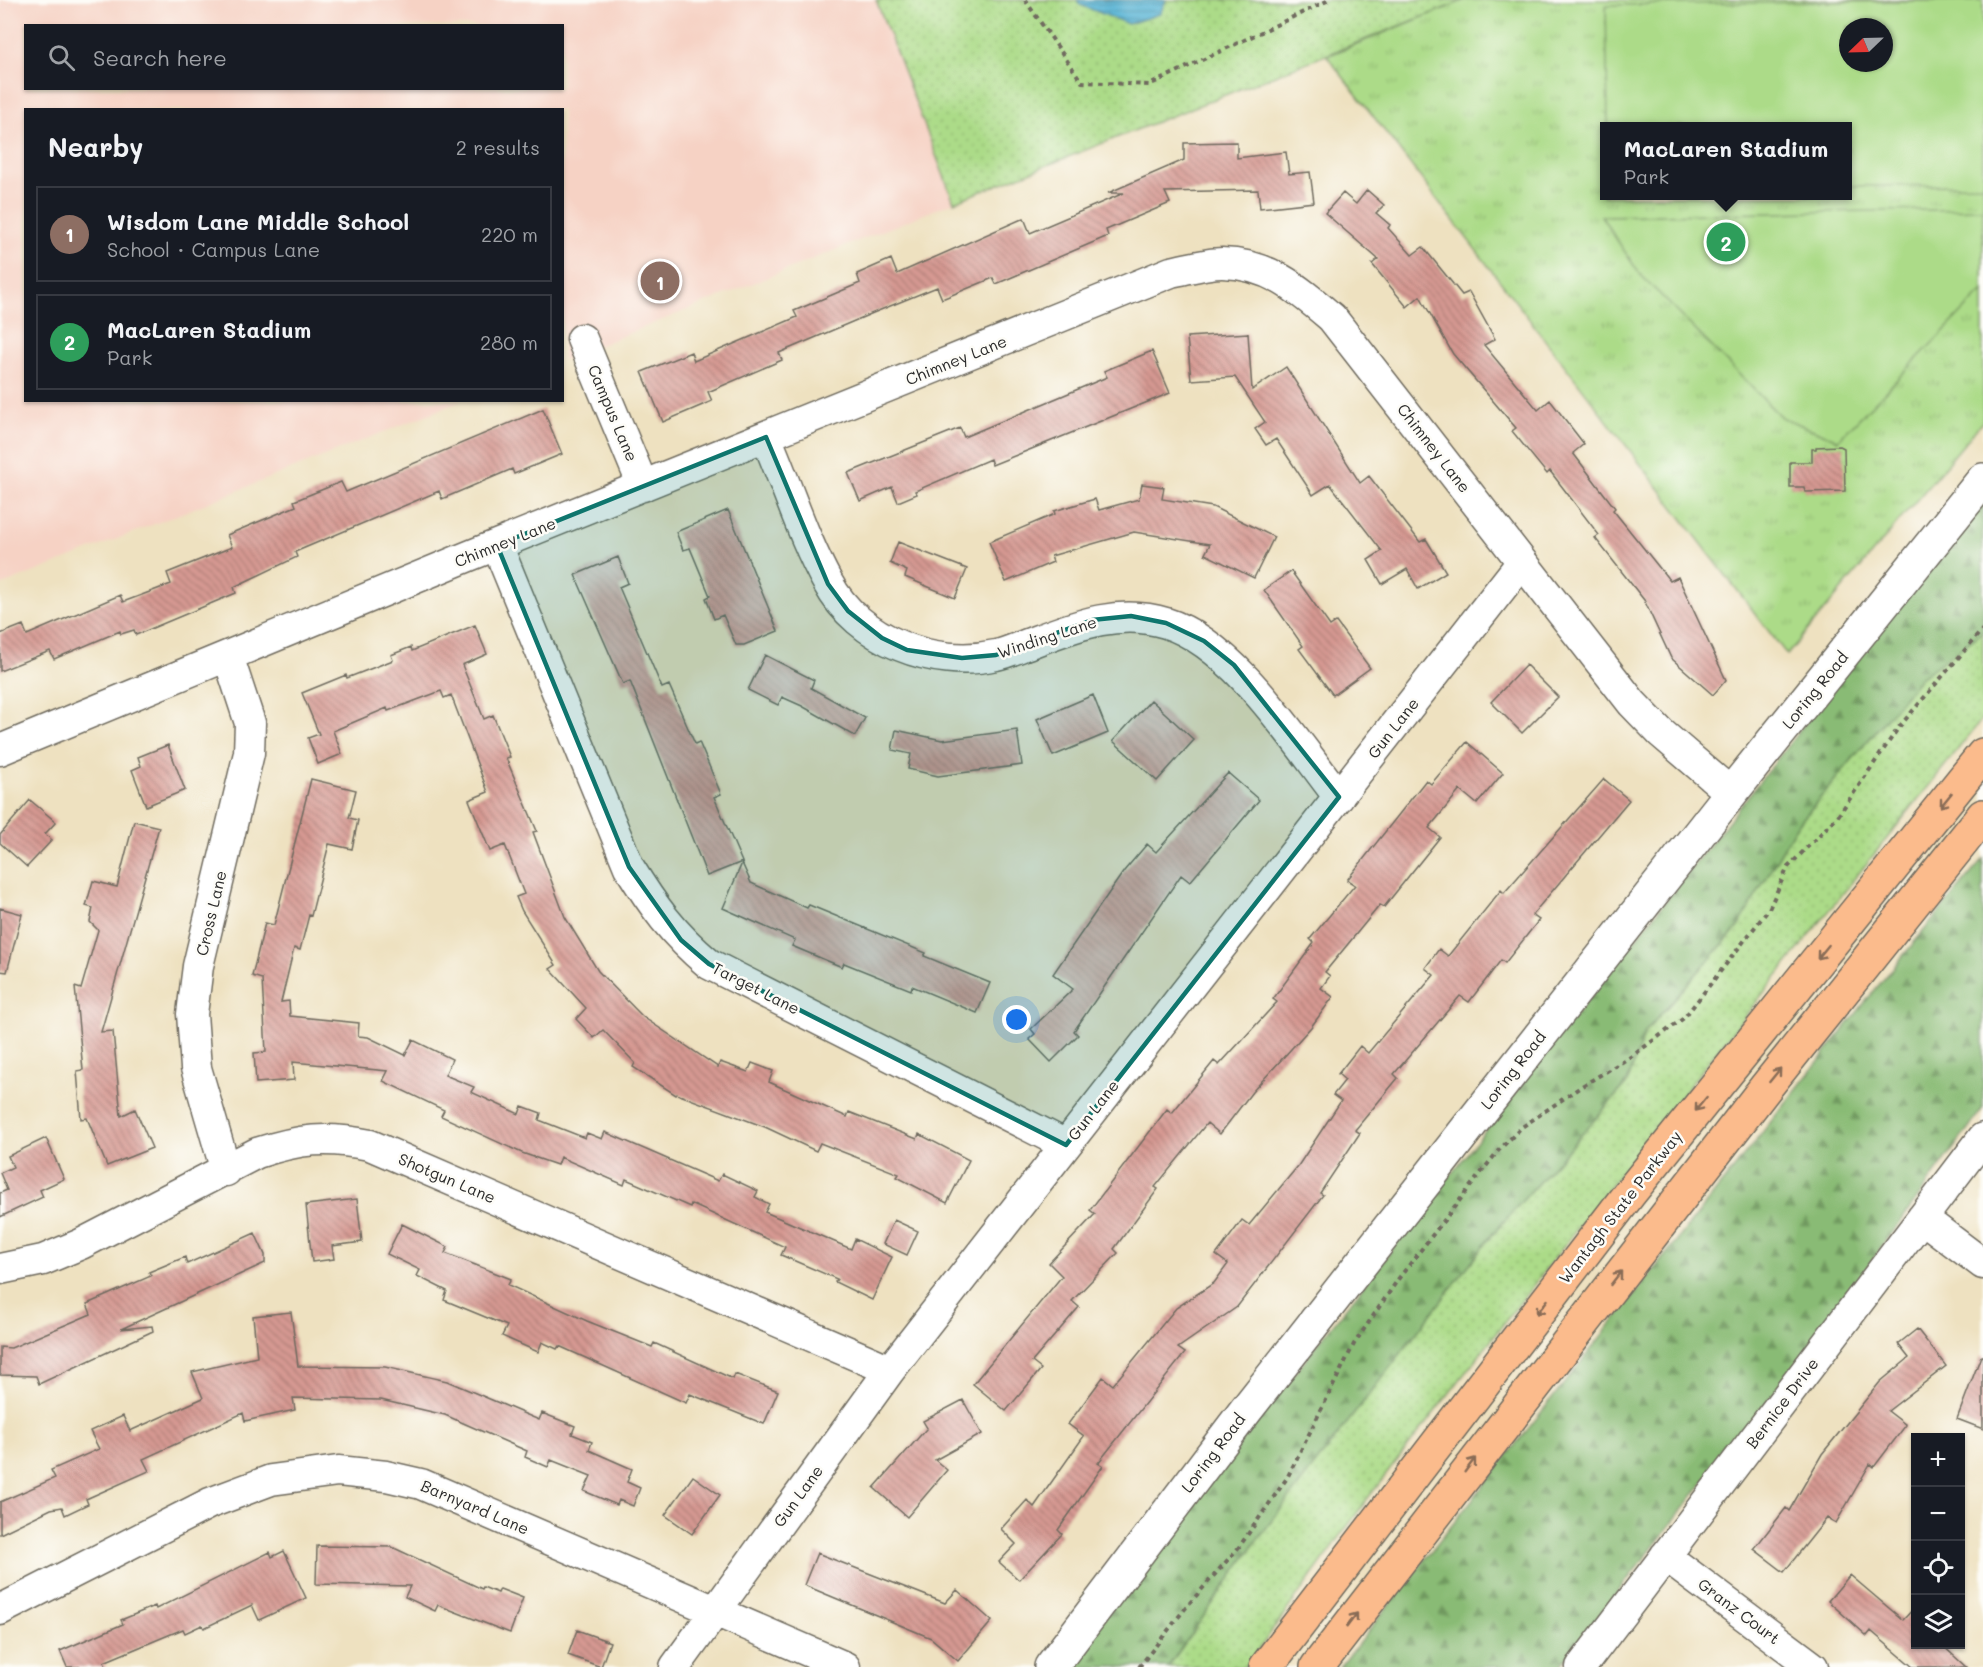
<!DOCTYPE html>
<html lang="en">
<head>
<meta charset="utf-8">
<style>
	body { margin:0; font-family:Mali,sans-serif; background:#242831; color:#f1f3f6 }
	.controls { position:absolute; right:18px; bottom:18px; display:grid; overflow:hidden; border-radius:0px; box-shadow:0 2px 4px #0004 }
	.controls button { width:54px; height:54px; display:grid; place-items:center; padding:0; border:0; border-bottom:2px solid #363941; background:#171b24; color:#f1f3f6; font:30px sans-serif }
	.compass { position:absolute; left:1839px; top:18px; width:54px; height:54px; border-radius:50%; background:#171b24; box-shadow:0 2px 4px #0004; rotate:247deg }
	.you { position:absolute; left:1017px; top:1020px; width:21px; height:21px; margin:-15px; border:4px solid #fff; border-radius:50%; background:#1a73e8; box-shadow:0 0 0 9px #1a73e833 }
	.badge { display:grid; place-items:center; width:39px; height:39px; border-radius:50%; background:#c8321e; color:#fff; font-size:20px; font-weight:700 }
	.pin { position:absolute; translate:-50% -50%; border:3px solid #fff; box-shadow:0 2px 6px #0006 }
	.popup { position:absolute; left:1600px; top:122px; width:252px; height:78px; box-sizing:border-box; display:grid; place-content:center; border-radius:0px; background:#171b24; filter:drop-shadow(0 2px 4px #0005); font-size:20px; white-space:nowrap; color:#9ea1a6 }
	.popup b { font-size:22px; color:#f1f3f6 }
	.popup::after { content:''; position:absolute; left:50%; top:100%; margin-left:-12px; border:12px solid transparent; border-top-color:#171b24 }
	.list { margin:0; padding:0; list-style:none }
	h2 { display:flex; justify-content:space-between; align-items:center; height:78px; margin:0; padding:0 24px; font-size:26px }
	h2 small { font-size:20px; font-weight:400; color:#9ea1a6 }
	.list li { display:grid; grid-template-columns:39px 1fr auto; gap:18px; align-items:center; box-sizing:border-box; height:96px; margin:0 12px 12px; padding:0 12px; border:2px solid #363941; border-radius:0px }
	.list b { display:block; font-size:22px; white-space:nowrap }
	.list p { margin:0; font-size:20px; white-space:nowrap; color:#9ea1a6 }
	.list em { font-size:20px; font-style:normal; color:#9ea1a6 }
	.icon { flex:none; width:33px; height:33px; fill:none; stroke:currentColor; stroke-width:2; stroke-linecap:round; stroke-linejoin:round }
	.map { position:relative; flex:none; width:1983px; height:1667px; overflow:hidden }
	.search { position:absolute; background:#171b24; box-shadow:0 2px 4px #0004; left:24px; top:24px; width:540px; height:66px; display:flex; align-items:center; gap:15px; box-sizing:border-box; padding:0 21px; border-radius:0px; color:#9ea1a6; font-size:22px }
	.panel { position:absolute; background:#171b24; box-shadow:0 2px 4px #0004; left:24px; top:108px; width:540px; height:294px; border-radius:0px }
	.map>svg:first-child { display:block }
	.built { fill:#f6d2c4; fill-rule:evenodd }
	.grass { fill:url(#grass-dots); stroke:#6c835a; stroke-width:1.5 }
	.forest { fill:url(#forest-firs); stroke:#5a7350; stroke-width:1.5 }
	.park { fill:url(#park-tufts); stroke:#6c835a; stroke-width:1.5; fill-rule:evenodd }
	.pitch { fill:#acdb88; stroke:#6c835a; stroke-width:1.5; fill-rule:evenodd }
	.water { fill:url(#water-rules); stroke:#407080; stroke-width:1.5 }
	.building { fill:url(#building-back-hatch) }
	.lines { fill:none; stroke-linecap:round; stroke-linejoin:round }
	.minor-casing { stroke:#6f6b5f; stroke-width:33 }
	.tertiary-casing { stroke:#6f6b5f; stroke-width:36 }
	.motorway-casing { stroke:#6f6b5f; stroke-width:36 }
	.path { stroke:#6f6b5f; stroke-width:4; stroke-dasharray:4.5 4.5; stroke-linecap:butt }
	.minor { stroke:#fff; stroke-width:30 }
	.tertiary { stroke:#fff; stroke-width:33 }
	.motorway { stroke:#fbbb8c; stroke-width:33 }
	.oneway { stroke:#896c57 }
	.marked { fill:#0f766e; fill-opacity:0.2; stroke:#0f766e; stroke-width:4.5; stroke-linejoin:round }
	.labels { text-anchor:middle; stroke-width:5; stroke-linejoin:round; paint-order:stroke }
	.street-label { font-size:16px; fill:#2b2b2b; stroke:#fdfcf7 }
</style>
</head>
<body>
<div class="map">
<svg width="1983" height="1667" viewBox="0 0 1983 1667">
	<defs>
		<pattern id="grass-dots" width="8" height="8" patternUnits="userSpaceOnUse" patternTransform="scale(1.5)"><rect width="8" height="8" fill="#acdb88"/><path d="M2 2h.1M6 6h.1" fill="none" stroke="#94bc76" stroke-width="1.8" stroke-linecap="round"/></pattern>
		<pattern id="forest-firs" width="22" height="20" patternUnits="userSpaceOnUse" patternTransform="scale(1.5)"><rect width="22" height="20" fill="#89bb74"/><path d="M5 1l3.5 6h-7zM16 11l3.5 6h-7z" fill="#70985f"/></pattern>
		<pattern id="park-tufts" width="24" height="20" patternUnits="userSpaceOnUse" patternTransform="scale(1.5)"><rect width="24" height="20" fill="#acdb88"/><path d="M3 7l-1-3M5 7V3M7 7l1-3M15 17l-1-3M17 17v-4M19 17l1-3" fill="none" stroke="#94bc76"/></pattern>
		<pattern id="water-rules" width="6" height="5" patternUnits="userSpaceOnUse" patternTransform="scale(1.5)"><rect width="6" height="5" fill="#56b4d5"/><path d="M0 2.5h6" fill="none" stroke="#4793ad"/></pattern>
		<pattern id="building-back-hatch" width="6" height="6" patternUnits="userSpaceOnUse" patternTransform="scale(1.5)"><rect width="6" height="6" fill="#d69992"/><path d="M-1 5l2 2M0 0l6 6M5-1l2 2" fill="none" stroke="#ae7d77"/></pattern>
	</defs>
	<rect width="100%" height="100%" fill="#fdfcf7"/>
	<filter id="ink" filterUnits="userSpaceOnUse"><feTurbulence type="fractalNoise" baseFrequency=".0167" numOctaves="2"/><feDisplacementMap in="SourceGraphic" scale="12" xChannelSelector="R" yChannelSelector="G"/><feConvolveMatrix kernelMatrix="1 2 1 2 8 2 1 2 1" color-interpolation-filters="sRGB"/></filter>
	<filter id="wash" filterUnits="userSpaceOnUse"><feTurbulence type="fractalNoise" baseFrequency=".008" numOctaves="4" result="noise"/><feDisplacementMap in="SourceGraphic" scale="24" xChannelSelector="R" yChannelSelector="G"/><feGaussianBlur stdDeviation="1.35" result="paint"/><feColorMatrix in="noise" values="0 0 0 0 0 0 0 0 0 0 0 0 0 0 0 0 0 1.4 0 .05"/><feComposite in="paint" operator="in"/></filter>
	<g filter="url(#wash)">
		<rect width="100%" height="100%" fill="#eee1c0"/>
		<path class="built" d="M0,0h876l78,202 -391,158 -1,-250h-536v290l435,1 -461,185zM26,26h536v62h-536z"/>
		<path class="grass" d="M876,0h589l-511,202z
			M1983,632v86l-329,412 -286,368 -122,169h-78l92,-131 232,-301 135,-152 18,-51 93,-105 57,-99 125,-150z"/>
		<path class="forest" d="M1983,497v135l-63,46 -125,150 -57,99 -93,105 -18,51 -135,152 -232,301 -92,131h-104z
			M1983,859v249l-178,245 -246,314h-219l534,-676z"/>
		<path class="park" d="M1465,0h518v421l-196,234 -460,-599zM1848,27h36v36h-36zM1604,127h244v69h-244z"/>
		<path class="pitch" d="M1983,0v185l-135,1v-59l-240,-1 -2,-121zM1848,27h36v36h-36z
			M1983,209v82l-145,149 -57,-23 -142,-144 -38,-57z"/>
		<path class="water" d="M1077,0h89l-6,14 -32,10 -48,-19z"/>
		<g id="blocks">
			<path class="building" d="M1237,142v16l49,-6 3,22 21,-2 4,30 -54,6 -2,-18 -93,2 5,11 -64,27 2,6 -112,48 -3,-6 -51,21 -5,-12 -64,26 -94,40 3,7 -74,32 4,9 -49,21 -21,-50 49,-20 3,9 103,-44 -3,-6 66,-28 -3,-9 34,-15 6,15 127,-56 6,15 94,-40h-16l76,-33v-17z
				M1367,190l17,15 -8,8 14,12 -2,3 24,27 11,-8 39,48 7,-3 26,47 -11,6 54,65 12,-10 34,44 -11,9 42,55 -2,2 57,71 8,-4 48,103 -13,15 -42,-37 -27,-58 -49,-62 4,-3 -49,-64 -3,3 -35,-43 4,-3 -63,-74 -33,-58 -13,11 -35,-43 6,-5 -53,-46 18,-20 13,11z
				M1248,333l4,57 34,-23 74,116 9,-7 51,66 6,-3 20,33 -28,17 -11,-20 -25,15 -14,-24 14,-9 -52,-67 -17,11 -37,-56 -10,6 -11,-16 10,-7 -30,-45 -44,3 -4,-43z
				M1152,351l18,42 -178,72 -2,-6 -75,32 2,3 -19,8 -6,-15 -32,14 -12,-28 112,-45 4,9 143,-60 -3,-6z
				M543,409l19,45 -48,20 -2,-5 -70,30 -3,-8 -144,61 2,5 -63,30 2,6 -100,42 -2,-5 -13,4 -1,-3 -66,28 -4,-8 -50,20v-37l23,-9 4,10 93,-40 3,7 48,-18 -4,-11 65,-26 -5,-12 69,-29 -2,-5 47,-19 5,10z
				M1840,446l4,2 1,43 -40,1 -1,-5h-14v-25h22v-13h4v-2z
				M1142,484l22,3 -2,12 51,8 61,30 -20,41 -49,-24 5,-10 -76,-12 -83,24 2,6 -47,20 -17,-40 66,-28 -1,-3 41,-12 4,11 40,-11z
				M728,510l50,121 -34,14h-8l-13,-30 -9,4 -8,-21 4,-2 -20,-48 -7,2 -7,-18z
				M898,542l69,27 -12,29 -50,-21 2,-6 -17,-8z
				M618,557l10,26 -9,4 43,101 7,-3 26,59 4,-2 22,52 -7,3 28,65 -35,14 -77,-195 -7,3 -48,-109z
				M1291,571l39,55 6,-4 34,46 -37,27 -34,-46 4,-3 -39,-56z
				M475,625l12,29 -25,11 22,54 9,-4 17,42 -4,1 31,73 -4,1 32,85 33,54 45,46 75,50 2,-5 28,10 4,-9 21,8 -4,11 78,35 2,-5 68,27 2,-5 50,26 -22,43 -50,-26 2,-3 -79,-31 -4,8 -51,-24 -88,-33 -1,1 -43,-28 2,-4 -32,-33 -9,8 -18,-19 10,-11 -36,-39 6,-4 -34,-54 -6,-14 8,-3 -19,-49 -15,6 -21,-51 19,-8 -37,-97 -7,3 -3,-7 -53,20 -1,-3 -54,23 9,23 -24,10 -10,-26 11,-4 -17,-41 44,-18 1,3 46,-18 -2,-5 20,-8 1,4z
				M765,655l49,25 -3,8 54,30 -10,18 -53,-30 -20,-9 -4,8 -30,-15z
				M1526,665l32,32 -36,36 -31,-31z
				M1093,695l15,38 -55,23 -16,-37z
				M1151,700l43,40 -37,41 -44,-40z
				M896,730l46,10 75,-10 5,35 -84,11 -30,-7 3,-15 -19,-4z
				M1467,742l36,31 -26,31 -17,-14 -31,38 11,9 -56,70 -4,-2 -55,67 5,4 -9,12 12,9 -22,30 -59,65 -32,42 -13,-11 -52,64 3,2 -44,60 4,4 -46,48 7,6 -47,55 9,7 -35,42 -33,-27 89,-108 -13,-13 46,-49 -5,-4 77,-101 5,4 42,-52 5,4 58,-63 -4,-3 41,-56 -4,-4 45,-54 -8,-5 79,-100 5,4z
				M168,745l17,45 -39,16 -14,-36 9,-4 -3,-9z
				M1228,773l31,27 -69,82 -9,-7 -107,156 4,4 -27,27 -22,-23 6,-5 -4,-5 42,-40 -20,-15 71,-103 23,-27 9,8z
				M311,779l45,11 -7,28 9,2 -6,29 -23,-5 -18,72 -2,-1 -9,35 -6,-2 -13,54 8,-1 1,15 69,7 -1,13 10,1 37,18 8,-15 39,19 -7,16 29,12 -3,5 48,22 3,-8 19,7 -2,7 46,18 2,-5 15,6 3,-7 113,49 4,-7 36,17 -3,6 14,7 -4,8 86,37 4,-10 37,18 -20,43 -37,-18 2,-3 -56,-24 4,-8 -94,-43 -1,3 -64,-28 -2,6 -64,-28 -3,8 -35,-12 -81,-37 3,-6 -61,-29 5,-10 -95,-9 1,18 -38,3 -2,-30 12,-1 -4,-73 -10,-3 13,-53 9,2z
				M1604,779l25,21 -97,115 7,5 -34,43 -4,-3 -32,42 -9,-6 -66,78 4,4 -43,52 5,3 -40,60 3,2 -86,112 -59,41 7,5 -87,110 5,3 -45,64 4,4 -43,46 -20,-18 17,-18 -15,-15 26,-29 7,7 50,-71 -16,-12 35,-47 10,8 63,-77 38,-25 14,-19 -12,-9 26,-35 7,5 49,-59 43,-65 -8,-6 12,-15 -7,-6 22,-28 8,7 66,-78 -9,-7 14,-19 9,7 53,-66 3,3z
				M30,800l26,22 -11,12 7,6 -25,27 -27,-24v-8z
				M134,821l25,6 -58,205 12,-1 8,85 14,-7 17,39 -45,18 -20,-48 -6,1 -4,-48 6,-1 -8,-83 6,2 17,-59 -8,-8 3,-14 -7,-2 7,-25 24,6z
				M742,863l9,20 56,25 2,-3 117,48 -2,3 66,27 -13,30 -65,-27 -1,4 -67,-27 -2,4 -50,-21 3,-6 -72,-32z
				M0,908l22,6 -15,58 -7,-1z
				M46,1138l18,41 -24,11 3,7 -43,20v-24l7,-3 -7,-17 13,-6 -5,-11z
				M357,1199l5,43 -30,4 2,13 -22,3 -6,-57z
				M894,1220l24,11 -11,24 -24,-11z
				M402,1224l46,23 -3,6 66,26 -3,6 79,36 65,26 2,-4 79,36 2,-5 43,17 -14,33 -74,-30 -4,9 -127,-57 -2,3 -15,-7 -4,10 -36,-16 5,-10 -63,-26 3,-9 -30,-15 3,-6 -33,-16z
				M255,1233l10,22v8l-144,66 31,-3 1,5 -114,53 -3,-8 -36,-1v-28l11,1 80,-34 -4,-10 64,-28 -2,-4 36,-15 2,7z
				M291,1312l7,54 87,1 62,14 92,39 3,-7 33,13 -3,8 20,8 -3,8 43,19 -5,13 13,6 -7,18 -14,-6 -2,5 -33,-14 7,-15 -40,-16 -3,7 -23,-10 2,-6 -82,-36 -64,-15 -88,-2 2,12 -50,11 -2,-8 -100,46 6,12 -63,28 2,5 -23,11 -3,-8 -11,2 -51,25v-32l55,-24 -4,-8 48,-21 -9,-18 33,-15 7,15 73,-33 -11,-26 65,-15 -4,-41z
				M1917,1329l29,37 -58,45 18,14 -32,42 -4,-3 -34,59 -9,-5 -43,54 -30,-23 32,-41 3,3 33,-57 58,-72 29,-24 -11,-14z
				M1981,1356h2v73l-26,-10z
				M963,1400l19,34 -47,26 12,10 -40,47 -33,-29 53,-60 -4,-7z
				M693,1476l27,19 -28,39 -27,-19z
				M317,1546l75,1 90,42 1,-2 15,6 2,-4 23,9 -13,35 -72,-28 -3,6 -30,-14 5,-11 -94,-2z
				M284,1551l22,47 -47,22 -7,-15 -48,23 -2,-3 -17,8 -2,-4 -79,33 2,5h-39l-7,-16 63,-27 -2,-4 34,-14 1,3 114,-57 2,5z
				M817,1553l128,50 12,-13 35,31 -34,40 -27,-23 -127,-53z
				M1850,1575l53,45 13,-14v38h25l25,23h-53l-42,-36 -4,5 -39,-35z
				M577,1630l33,12 -9,25 -33,-12z"/>
		</g>
	</g>
	<g filter="url(#ink)">
		<use href="#blocks" fill-opacity="0" stroke="#6f6b5f" stroke-width="1.5"/>
		<g class="lines">
			<defs>
				<path id="minor" d="M582,339l61,147
					M766,437c20,46 38,103 62,146 30,57 106,86 168,72 11,-2 23,-8 34,-12 45,-17 88,-35 136,-20 68,21 129,118 173,174
					M497,545l132,322c24,39 44,67 80,97l357,181
					M0,750l469,-194 702,-284c16,-3 35,-9 51,-9 48,1 76,26 110,55l300,385 29,30 70,60
					M226,1171l-30,-103 -4,-54 6,-48 51,-213 1,-30 -22,-67
					M1922,1218l61,46
					M0,1269l43,-9 38,-16 176,-91c43,-14 69,-17 113,-8l520,225
					M1665,1556l148,111
					M0,1610l210,-107 61,-23 67,-9 48,5 35,8 424,183
					M675,1667l215,-297 632,-808
					M1581,1667l402,-529"/>
				<path id="tertiary" d="M1051,1667l195,-257 485,-617 252,-313"/>
				<path id="motorway" d="M1266,1667l363,-473 354,-439
					M1317,1667l449,-580 217,-271"/>
			</defs>
			<use href="#minor" class="minor-casing"/>
			<use href="#tertiary" class="tertiary-casing"/>
			<use href="#motorway" class="motorway-casing"/>
			<path class="path" d="M1025,0l57,82 67,3 180,-85
				M1139,1667l49,-62 51,-58 48,-69 67,-134 45,-66 99,-127 24,-24 60,-41 50,-30 52,-38 85,-109 19,-42 50,-51 61,-89 84,-98"/>
			<use href="#minor" class="minor"/>
			<use href="#tertiary" class="tertiary"/>
			<use href="#motorway" class="motorway"/>
		</g>
		<defs><path id="oneway-shaft" d="M-6 0H5M1.5-3L5.5 0L1.5 3" fill="none" stroke-width="1.6" stroke-linecap="round" stroke-linejoin="round" transform="scale(1.5)"/></defs>
		<g class="oneway">
			<use href="#oneway-shaft" transform="translate(1946 800) rotate(129)"/>
			<use href="#oneway-shaft" transform="translate(1823 952) rotate(129)"/>
			<use href="#oneway-shaft" transform="translate(1775 1075) rotate(-51)"/>
			<use href="#oneway-shaft" transform="translate(1701 1104) rotate(129)"/>
			<use href="#oneway-shaft" transform="translate(1616 1278) rotate(-52)"/>
			<use href="#oneway-shaft" transform="translate(1542 1307) rotate(128)"/>
			<use href="#oneway-shaft" transform="translate(1470 1465) rotate(-53)"/>
			<use href="#oneway-shaft" transform="translate(1352 1620) rotate(-53)"/>
		</g>
	</g>
	<path class="marked" d="M766,437l62,147 20,27 34,27 25,12 55,8 34,-3 96,-35 39,-4 35,7 38,18 30,24 105,132 -273,348 -357,-181 -28,-24 -52,-73 -132,-322z"/>
	<g class="labels">
		<g class="street-label">
			<text transform="translate(956 360) rotate(-22)" y="6">Chimney Lane</text>
			<text transform="translate(613 413) rotate(67)" y="6">Campus Lane</text>
			<text transform="translate(1434 448) rotate(52)" y="6">Chimney Lane</text>
			<text transform="translate(505 542) rotate(-22)" y="6">Chimney Lane</text>
			<text transform="translate(1047 637) rotate(-18)" y="6">Winding Lane</text>
			<text transform="translate(1815 690) rotate(-51)" y="6">Loring Road</text>
			<text transform="translate(1393 728) rotate(-52)" y="6">Gun Lane</text>
			<text transform="translate(211 913) rotate(-77)" y="6">Cross Lane</text>
			<text transform="translate(756 988) rotate(27)" y="6">Target Lane</text>
			<text transform="translate(1513 1070) rotate(-52)" y="6">Loring Road</text>
			<text transform="translate(1093 1110) rotate(-52)" y="6">Gun Lane</text>
			<text transform="translate(447 1178) rotate(23)" y="6">Shotgun Lane</text>
			<text transform="translate(1620 1207) rotate(-52)" y="6">Wantagh State Parkway</text>
			<text transform="translate(1782 1403) rotate(-53)" y="6">Bernice Drive</text>
			<text transform="translate(1213 1453) rotate(-53)" y="6">Loring Road</text>
			<text transform="translate(798 1496) rotate(-54)" y="6">Gun Lane</text>
			<text transform="translate(475 1507) rotate(23)" y="6">Barnyard Lane</text>
			<text transform="translate(1739 1611) rotate(37)" y="6">Granz Court</text>
		</g>
	</g>
</svg>
<div class="controls">
<button>+</button>
<button>−</button>
<button><svg class="icon" aria-label="locate" viewBox="0 0 24 24"><circle cx="12" cy="12" r="6"/><path d="M12 2v4M12 18v4M2 12h4M18 12h4"/></svg></button>
<button><svg class="icon" aria-label="layers" viewBox="0 0 24 24"><path d="M12 4l9 5-9 5-9-5zM3 14l9 5 9-5"/></svg></button>
</div>
<svg class="compass" viewBox="-18 -18 36 36"><path d="M0-13l5 13h-10z" fill="#e53935"/><path d="M0 13l5-13h-10z" fill="#9ea1a6"/></svg>
<div class="you"></div>
<div class="pin badge" style="left:660px;top:281px;background:#8d6e63">1</div>
<div class="pin badge" style="left:1726px;top:242px;background:#2e9e5b">2</div>
<div class="popup"><b>MacLaren Stadium</b>Park</div>
<div class="search"><svg class="icon" aria-label="search" viewBox="0 0 24 24"><circle cx="10" cy="10" r="6"/><path d="M15 15l6 6"/></svg>Search here</div>
<section class="panel">
<h2>Nearby<small>2 results</small></h2>
<ul class="list">
<li><span class="badge" style="background:#8d6e63">1</span><div><b>Wisdom Lane Middle School</b><p>School · Campus Lane</p></div><em>220 m</em></li>
<li><span class="badge" style="background:#2e9e5b">2</span><div><b>MacLaren Stadium</b><p>Park</p></div><em>280 m</em></li>
</ul>
</section>
</div>
</body>
</html>
